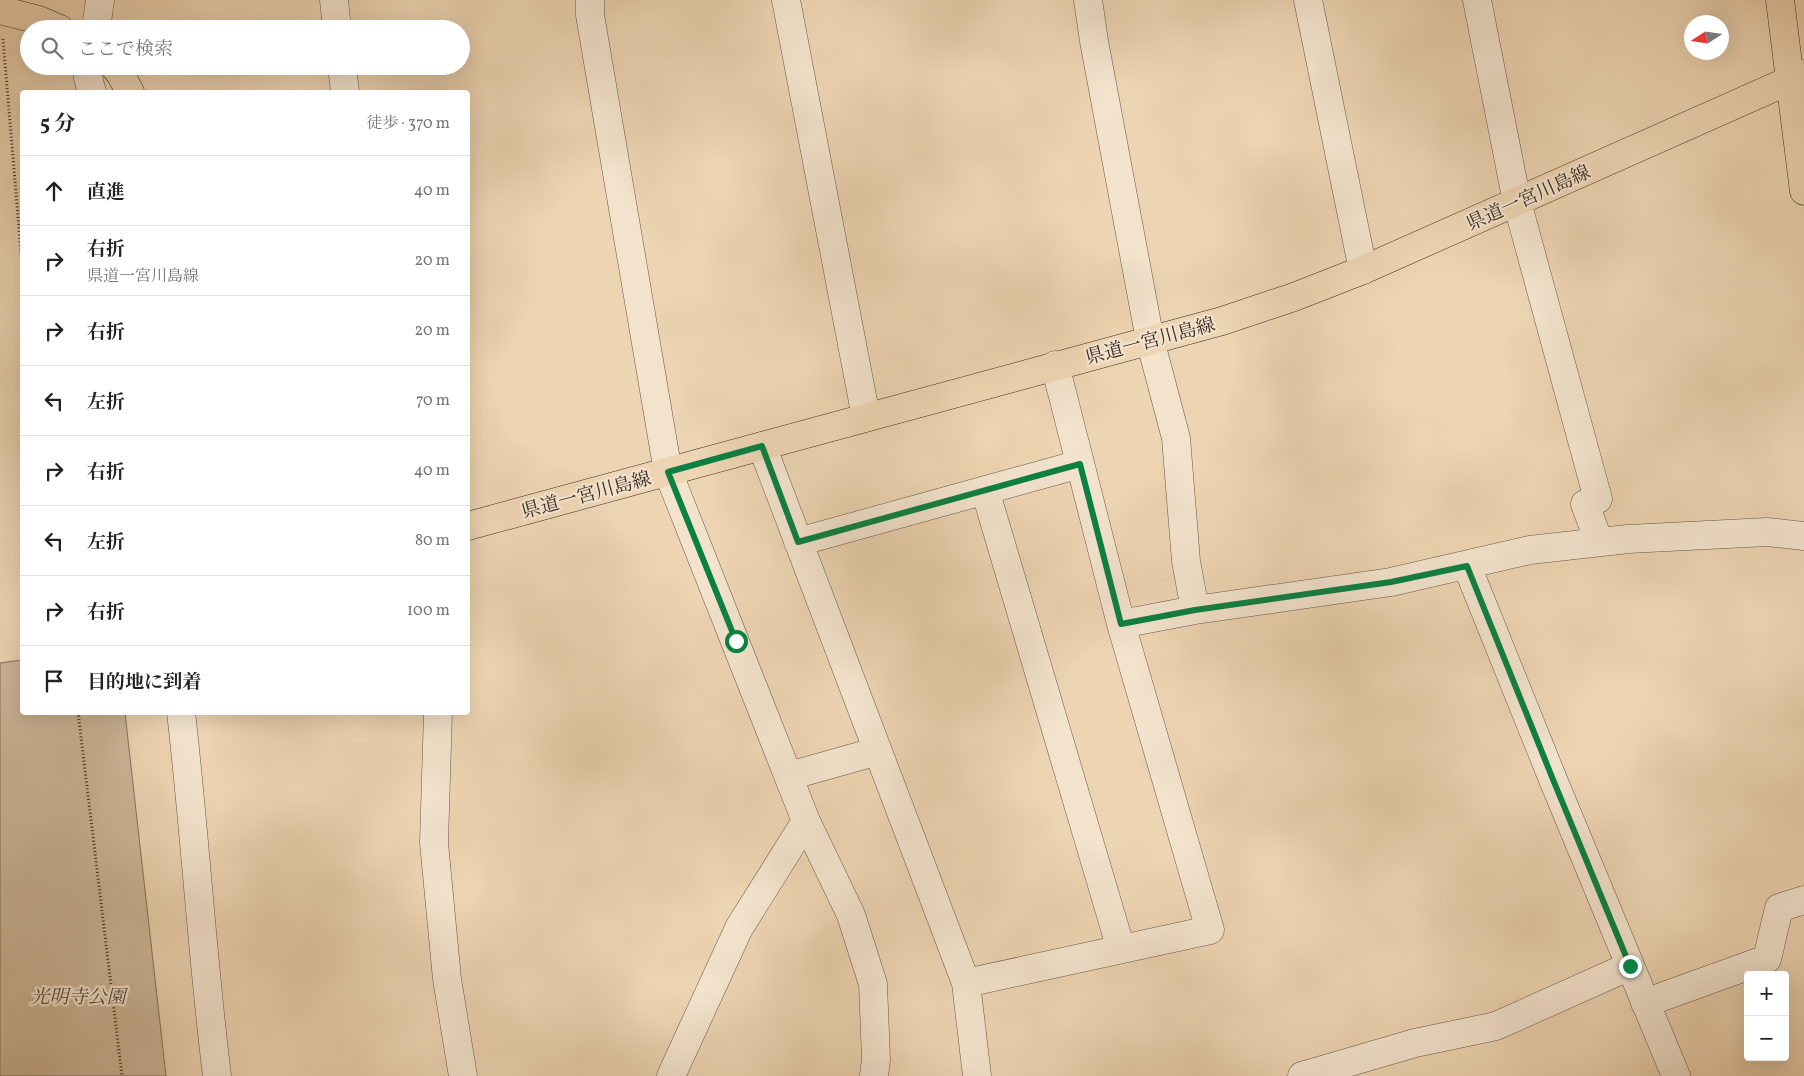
<!DOCTYPE html>
<html lang="ja">
<head>
<meta charset="utf-8">
<style>
	body { margin:0; font-family:Vollkorn,"Noto Serif JP",serif; background:#f2f2f2; color:#222 }
	.controls { position:absolute; right:15px; bottom:15px; display:grid; overflow:hidden; border-radius:5px; box-shadow:0 5px 20px #0002 }
	.controls button { width:45px; height:45px; display:grid; place-items:center; padding:0; border:0; border-bottom:1px solid #e0e0e0; background:#fff; color:#222; font:25px sans-serif }
	.compass { position:absolute; left:1684px; top:15px; width:45px; height:45px; border-radius:50%; background:#fff; box-shadow:0 5px 20px #0002; rotate:258deg }
	.stop { position:absolute; width:15px; height:15px; margin:-11px; border:4px solid #0b8043; border-radius:50%; background:#fff }
	.stop.end { background:#0b8043; border-color:#fff; box-shadow:0 1px 5px #0008 }
	.list { margin:0; padding:0; list-style:none }
	h2 { display:flex; justify-content:space-between; align-items:center; height:65px; margin:0; padding:0 20px; font-size:21px }
	h2 small { font-size:16px; font-weight:400; color:#767676 }
	.list li { display:grid; grid-template-columns:32px 1fr auto; gap:15px; align-items:center; box-sizing:border-box; height:70px; padding:0 20px; border-top:1px solid #e0e0e0 }
	.list b { display:block; font-size:19px; white-space:nowrap }
	.list p { margin:0; font-size:16px; white-space:nowrap; color:#767676 }
	.list em { font-size:16px; font-style:normal; color:#767676 }
	.icon { flex:none; width:28px; height:28px; fill:none; stroke:currentColor; stroke-width:2; stroke-linecap:round; stroke-linejoin:round }
	.map { position:relative; flex:none; width:1804px; height:1076px; overflow:hidden }
	.search { position:absolute; background:#fff; box-shadow:0 5px 20px #0002; left:20px; top:20px; width:450px; height:55px; display:flex; align-items:center; gap:12px; box-sizing:border-box; padding:0 18px; border-radius:28px; color:#767676; font-size:19px }
	.panel { position:absolute; background:#fff; box-shadow:0 5px 20px #0002; left:20px; top:90px; width:450px; height:625px; border-radius:5px }
	.map>svg:first-child { display:block }
	.green { fill:#ceb79a; stroke:#827260 }
	.lines { fill:none; stroke-linecap:round; stroke-linejoin:round }
	.minor-casing { stroke:#645648; stroke-width:29 }
	.major-casing { stroke:#372c25; stroke-width:29 }
	.path { stroke:#372c25; stroke-width:3; stroke-dasharray:1 2.5; stroke-linecap:butt }
	.minor { stroke:#f3e3cd; stroke-width:28 }
	.major { stroke:#edd4b2; stroke-width:28 }
	.route { stroke:#0b8043; stroke-width:6 }
	.labels { text-anchor:middle; stroke-width:4.5; stroke-linejoin:round; paint-order:stroke }
	.street-label { font-size:19px; fill:#372c25; stroke:#f3e3cd }
	.park-label { font-size:19px; font-style:italic; fill:#55483c; stroke:#f3e3cd }
</style>
</head>
<body>
<div class="map">
<svg width="1804" height="1076" viewBox="0 0 1804 1076">
	<rect width="100%" height="100%" fill="#edd4b2"/>
	<filter id="stains"><feTurbulence type="fractalNoise" baseFrequency=".004" numOctaves="4"/><feColorMatrix values="0 0 0 0 .2 0 0 0 0 .09 0 0 0 0 .02 0 0 0 .5 -.17"/></filter>
	<radialGradient id="worn" r=".72"><stop offset=".6" stop-color="#630" stop-opacity="0"/><stop offset="1" stop-color="#630" stop-opacity=".3"/></radialGradient>
	<path class="green" d="M22,660v52l103,1 41,363h-166v-413z"/>
	<g class="lines">
		<defs>
			<path id="minor" d="M334,0l3,29
				M590,0v15l78,457 138,349 45,94 22,69 3,75 -2,17
				M786,0l80,417
				M1088,0l6,41 56,299 26,98 10,123 9,49 196,-28 139,-32 98,-11 139,-7 37,4
				M1308,0l55,270
				M1477,0l40,202 81,297 -13,5 14,38
				M96,29l4,-29
				M90,66l-2,12 4,14
				M342,66l3,26
				M762,446l204,537 11,93
				M985,490l136,459
				M798,542l282,-78
				M1467,566l87,216 122,294
				M1121,624l74,-14
				M181,712c14,122 21,243 36,364
				M438,712l-4,131 13,136 16,97
				M789,776l89,-25
				M966,983l244,-53 -89,-306 -66,-259
				M1645,1003l122,-44 12,-51 25,-8
				M671,1076l68,-148 67,-107
				M1302,1076l113,-33 81,-17 134,-60"/>
			<path id="major" d="M1780,0l24,191
				M0,10l39,10 21,9
				M114,66l7,9 9,17
				M468,526l754,-205 72,-24 69,-27 441,-196"/>
		</defs>
		<use href="#minor" class="minor-casing"/>
		<use href="#major" class="major-casing"/>
		<path class="path" d="M3,39l19,225
			M78,712l44,364"/>
		<use href="#minor" class="minor"/>
		<use href="#major" class="major"/>
	</g>
	<g class="lines">
		<path class="route" d="M736,641l-68,-169 94,-26 36,96 282,-78 41,160 74,-14 196,-28 76,-16 87,216 76,184"/>
	</g>
	<g class="labels">
		<g class="street-label">
			<text transform="translate(1528 197) rotate(-24)" y="7">県道一宮川島線</text>
			<text transform="translate(1150 340) rotate(-15)" y="7">県道一宮川島線</text>
			<text transform="translate(586 494) rotate(-15)" y="7">県道一宮川島線</text>
		</g>
		<g class="park-label">
			<text x="78" y="1003">光明寺公園</text>
		</g>
	</g>
	<rect width="100%" height="100%" filter="url(#stains)"/>
	<rect width="100%" height="100%" fill="url(#worn)"/>
</svg>
<div class="controls">
<button>+</button>
<button>−</button>
</div>
<svg class="compass" viewBox="-18 -18 36 36"><path d="M0-13l5 13h-10z" fill="#e53935"/><path d="M0 13l5-13h-10z" fill="#767676"/></svg>
<div class="stop" style="left:736px;top:641px"></div>
<div class="stop end" style="left:1630px;top:966px"></div>
<div class="search"><svg class="icon" aria-label="search" viewBox="0 0 24 24"><circle cx="10" cy="10" r="6"/><path d="M15 15l6 6"/></svg>ここで検索</div>
<section class="panel">
<h2>5 分<small>徒歩 · 370 m</small></h2>
<ul class="list">
<li><svg class="icon" aria-label="ahead" viewBox="0 0 24 24"><path d="M12 20V5M6 11l6-6 6 6"/></svg><div><b>直進</b></div><em>40 m</em></li>
<li><svg class="icon" aria-label="right" viewBox="0 0 24 24"><path d="M7 20v-9h11M14 6l5 5-5 5"/></svg><div><b>右折</b><p>県道一宮川島線</p></div><em>20 m</em></li>
<li><svg class="icon" aria-label="right" viewBox="0 0 24 24"><path d="M7 20v-9h11M14 6l5 5-5 5"/></svg><div><b>右折</b></div><em>20 m</em></li>
<li><svg class="icon" aria-label="left" viewBox="0 0 24 24"><path d="M17 20v-9H6M10 6l-5 5 5 5"/></svg><div><b>左折</b></div><em>70 m</em></li>
<li><svg class="icon" aria-label="right" viewBox="0 0 24 24"><path d="M7 20v-9h11M14 6l5 5-5 5"/></svg><div><b>右折</b></div><em>40 m</em></li>
<li><svg class="icon" aria-label="left" viewBox="0 0 24 24"><path d="M17 20v-9H6M10 6l-5 5 5 5"/></svg><div><b>左折</b></div><em>80 m</em></li>
<li><svg class="icon" aria-label="right" viewBox="0 0 24 24"><path d="M7 20v-9h11M14 6l5 5-5 5"/></svg><div><b>右折</b></div><em>100 m</em></li>
<li><svg class="icon" aria-label="arrive" viewBox="0 0 24 24"><path d="M6 21V4h12l-3 4 3 4H6"/></svg><div><b>目的地に到着</b></div></li>
</ul>
</section>
</div>
</body>
</html>
